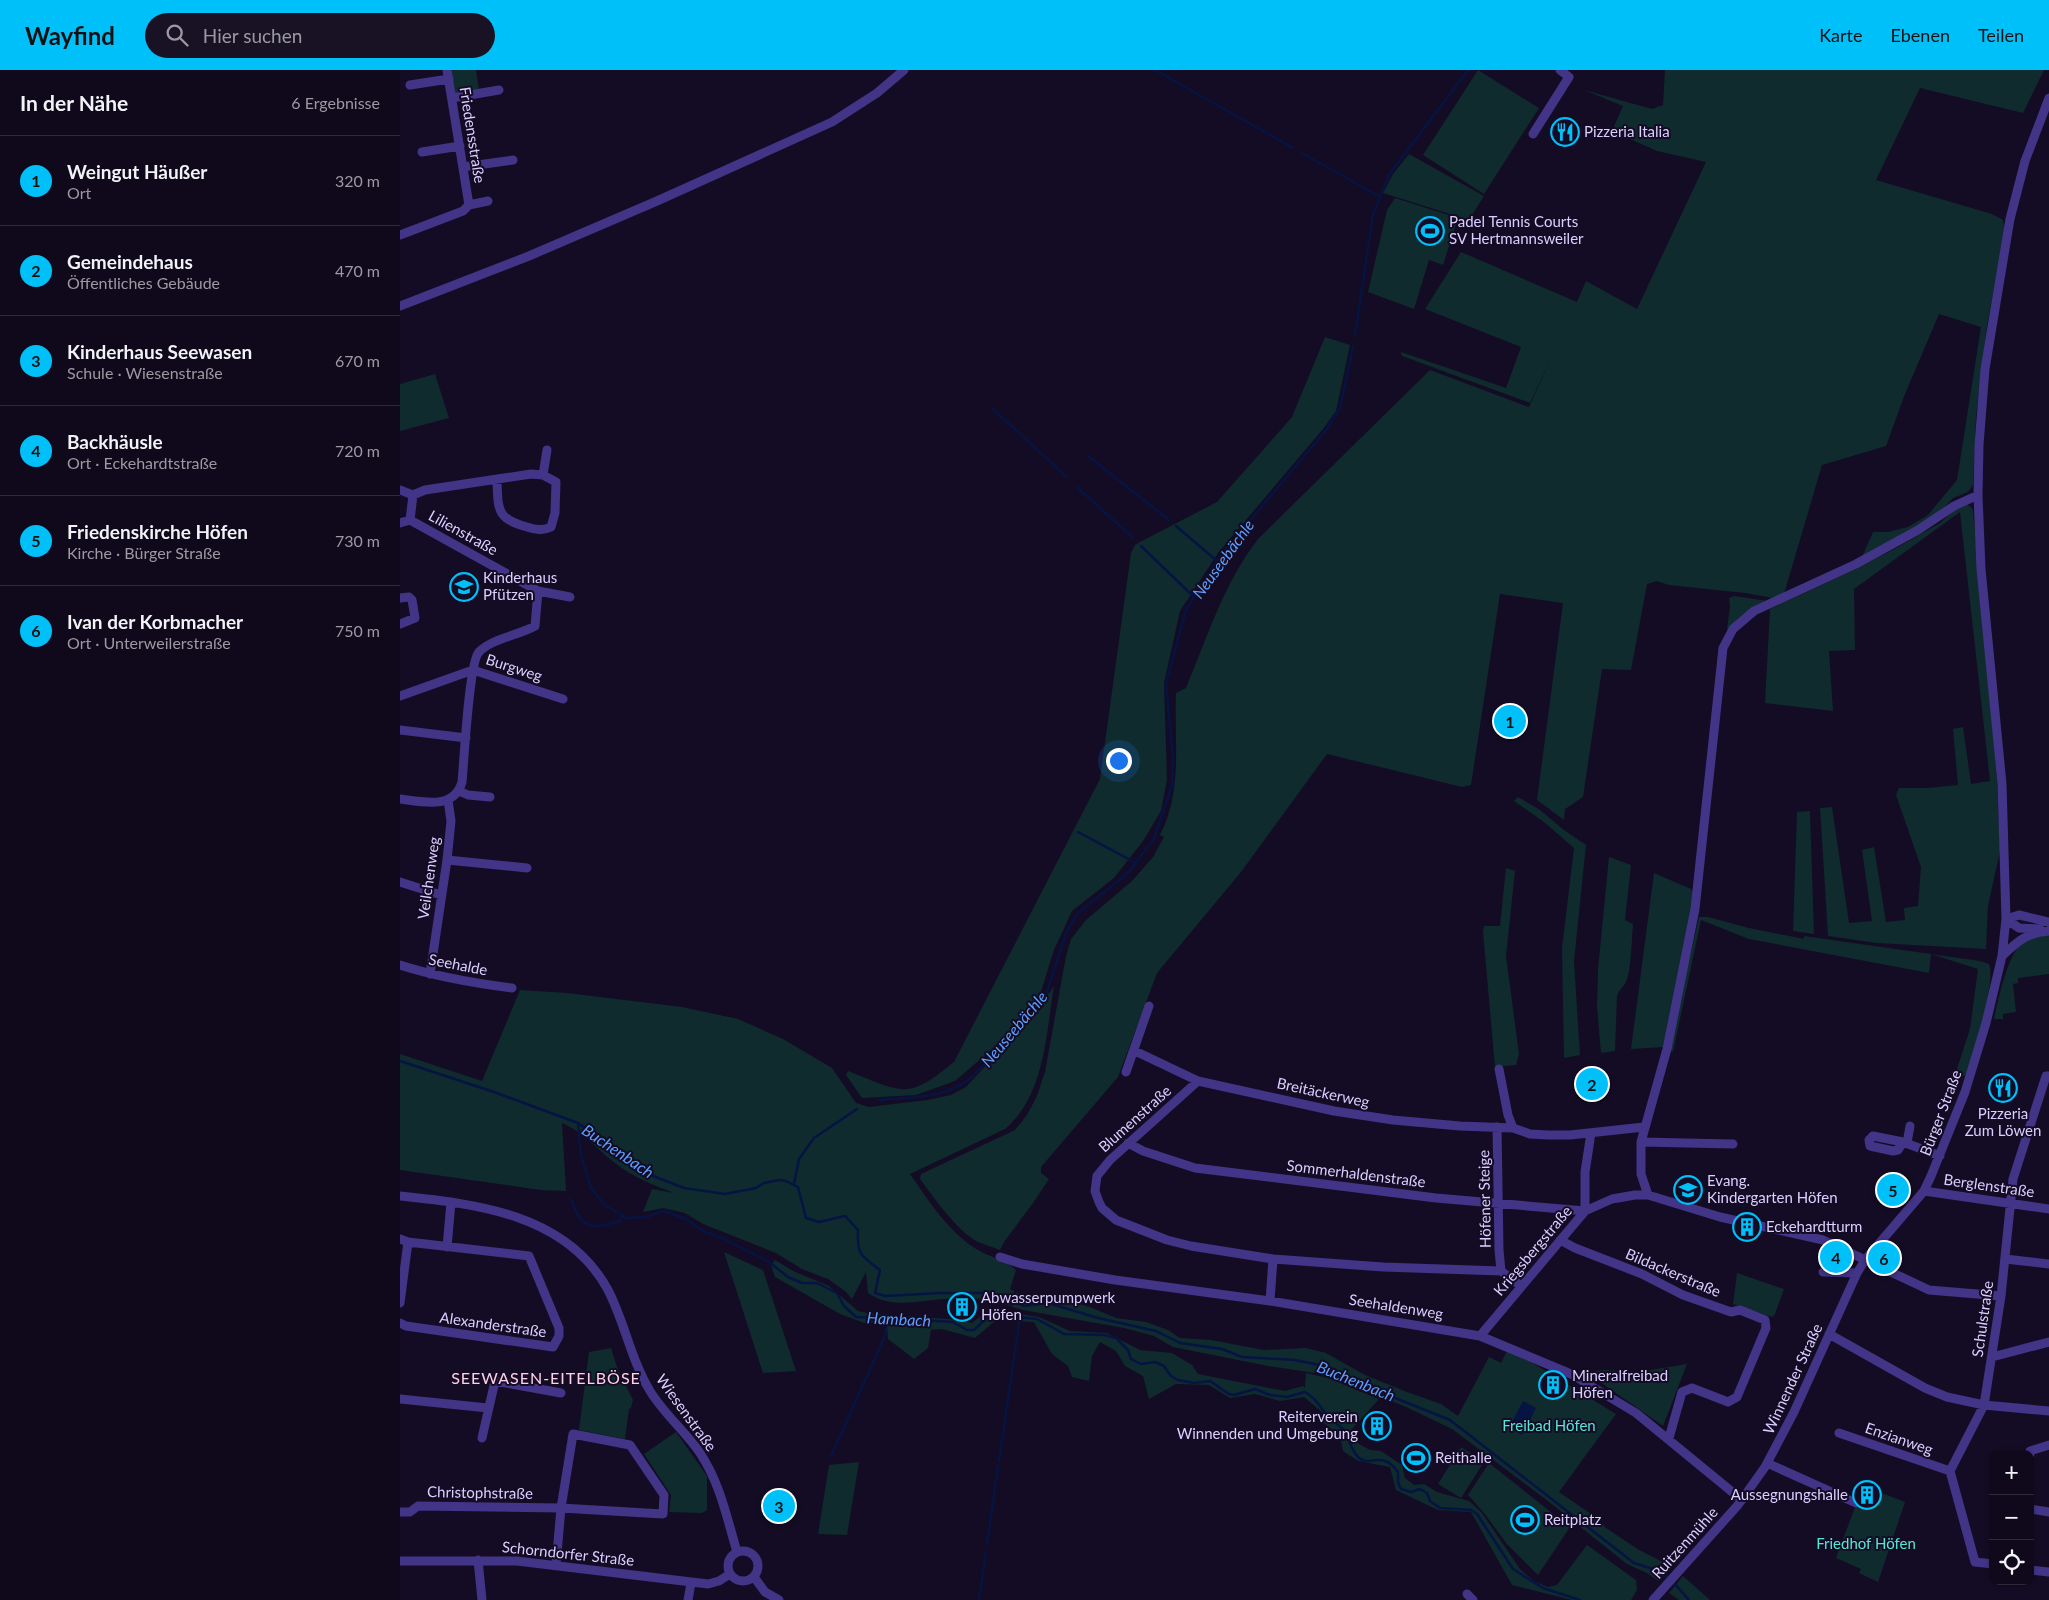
<!DOCTYPE html>
<html lang="de">
<head>
<meta charset="utf-8">
<style>
	body { margin:0; font-family:Lato,sans-serif; background:#181224; color:#f1f3f6 }
	.controls { position:absolute; right:15px; bottom:15px; display:grid; overflow:hidden; border-radius:10px; box-shadow:0 1px 4px #0004 }
	.controls button { width:45px; height:45px; display:grid; place-items:center; padding:0; border:0; border-bottom:1px solid #2f2a3a; background:#0f091b; color:#f1f3f6; font:25px sans-serif }
	.you { position:absolute; left:718px; top:690px; width:18px; height:18px; margin:-12px; border:4px solid #fff; border-radius:50%; background:#1a73e8; box-shadow:0 0 0 8px #1a73e833 }
	.badge { display:grid; place-items:center; width:32px; height:32px; border-radius:50%; background:#00c0fa; color:#111; font-size:16px; font-weight:700 }
	.pin { position:absolute; translate:-50% -50%; border:2px solid #fff; box-shadow:0 1px 5px #0006 }
	.list { margin:0; padding:0; list-style:none }
	h2 { display:flex; justify-content:space-between; align-items:center; height:65px; margin:0; padding:0 20px; font-size:21px }
	h2 small { font-size:16px; font-weight:400; color:#9b9aa3 }
	.list li { display:grid; grid-template-columns:32px 1fr auto; gap:15px; align-items:center; box-sizing:border-box; height:90px; padding:0 20px; border-top:1px solid #2f2a3a }
	.list b { display:block; font-size:19px; white-space:nowrap }
	.list p { margin:0; font-size:16px; white-space:nowrap; color:#9b9aa3 }
	.list em { font-size:16px; font-style:normal; color:#9b9aa3 }
	.icon { flex:none; width:28px; height:28px; fill:none; stroke:currentColor; stroke-width:2; stroke-linecap:round; stroke-linejoin:round }
	.map { position:relative; flex:none; width:1649px; height:1530px; overflow:hidden }
	header { display:flex; align-items:center; gap:30px; box-sizing:border-box; height:70px; padding:0 25px; background:#00c0fa; color:#111 }
	header strong { font-size:24px }
	nav { display:flex; gap:28px; margin-inline-start:auto; font-size:18px }
	.search { width:350px; height:45px; background:#181224; display:flex; align-items:center; gap:12px; box-sizing:border-box; padding:0 18px; border-radius:28px; color:#9b9aa3; font-size:19px }
	main { display:flex }
	aside { flex:1; background:#0f091b }
	.map>svg:first-child { display:block }
	.green { fill:#0f2b2e }
	.water { fill:#061443 }
	.lines { fill:none; stroke-linecap:round; stroke-linejoin:round }
	.stream { stroke:#061443; stroke-width:2.5 }
	.minor { stroke:#423486; stroke-width:9 }
	.labels { text-anchor:middle; stroke-width:4; stroke-linejoin:round; paint-order:stroke }
	.poi-label { font-size:15px; fill:#dbcfff; stroke:#140c24; text-anchor:start }
	.street-label { font-size:15px; fill:#dbcfff; stroke:#140c24 }
	.park-label { font-size:15px; fill:#53e7d6; stroke:#140c24 }
	.water-label { font-size:16px; font-style:italic; fill:#5d9fff; stroke:#140c24 }
	.neighbourhood-label { font-size:16px; letter-spacing:1px; fill:#ffd1e8; stroke:#140c24 }
</style>
</head>
<body>
<header>
<strong>Wayfind</strong>
<div class="search"><svg class="icon" aria-label="search" viewBox="0 0 24 24"><circle cx="10" cy="10" r="6"/><path d="M15 15l6 6"/></svg>Hier suchen</div>
<nav><a>Karte</a><a>Ebenen</a><a>Teilen</a></nav>
</header>
<main>
<aside>
<h2>In der Nähe<small>6 Ergebnisse</small></h2>
<ul class="list">
<li><span class="badge">1</span><div><b>Weingut Häußer</b><p>Ort</p></div><em>320 m</em></li>
<li><span class="badge">2</span><div><b>Gemeindehaus</b><p>Öffentliches Gebäude</p></div><em>470 m</em></li>
<li><span class="badge">3</span><div><b>Kinderhaus Seewasen</b><p>Schule · Wiesenstraße</p></div><em>670 m</em></li>
<li><span class="badge">4</span><div><b>Backhäusle</b><p>Ort · Eckehardtstraße</p></div><em>720 m</em></li>
<li><span class="badge">5</span><div><b>Friedenskirche Höfen</b><p>Kirche · Bürger Straße</p></div><em>730 m</em></li>
<li><span class="badge">6</span><div><b>Ivan der Korbmacher</b><p>Ort · Unterweilerstraße</p></div><em>750 m</em></li>
</ul>
</aside>
<div class="map">
<svg width="1649" height="1530" viewBox="0 0 1649 1530">
	<rect width="100%" height="100%" fill="#140c24"/>
	<path class="green" d="M51,0h25l3,20 -24,4z
		M1078,0l61,38 -55,86 -61,-39z
		M1265,0h379l-21,43 -103,-25 -44,92 116,34 11,6 2,12 -18,94 -11,90 -3,69 -5,7 -15,6 -17,18 -75,43 12,-27h15l20,-5 20,-12 29,-35 24,-153 -42,-13 -34,80 -19,52 -64,19 -38,129 -11,4 -28,-5 -76,-8 -12,-4 -10,3 -16,86 -29,-1 -19,128 -18,12 -1,11 -27,-20 26,-197 -63,-9 -29,191 -9,2 -135,-33 -86,118 -84,101 -39,104 -77,90v6l8,6 -16,24 -29,39 -4,8c-7,-3 -15,-5 -22,-8 -22,-12 -43,-43 -58,-63l1,-5 94,-44 12,-15 10,-19 8,-24 21,-116 5,-17 15,-19 46,-39 21,-24 11,-20 -4,-2c23,-44 14,-95 16,-142l10,-5c21,-50 39,-108 73,-150l171,-168 99,37 22,-48 -21,44 -128,-47 -1,-4 105,36 15,-41 -96,-38 36,-57 116,50 9,-21 51,28 69,-147 -49,-11 -45,-20 11,-25 -39,-16 68,19 11,-4z
		M1009,84l75,42 -15,24 -86,-27 10,-19z
		M995,128l63,20 -15,47 -14,-5 -15,49 -46,-17 19,-82z
		M925,267l25,8 -14,66 -13,18 -105,124 -38,58 -16,72 3,97 -6,31 -18,30 -29,37 -42,33 -18,39 -16,51 -33,37 -50,43 -39,14 -54,3 -16,-23 2,-4c16,6 36,16 52,18 19,3 40,-16 54,-27l146,-283 31,-226 4,-8 5,-3 77,-40 75,-85z
		M35,304l14,44 -49,13v-47z
		M1565,434l5,2 3,4 24,270 3,71 -12,55 -2,43 -109,-6 -49,-7 -8,-128 12,-1 17,116 23,-2 -10,-71 12,-3 12,75 19,-2 -1,-12 14,-2 3,-39 -25,-72 3,-7h28l31,-3 -5,-56 10,-2 8,57 19,-3 -30,-269 -106,77 1,61 -26,1 4,60 -68,-8 5,-94 86,-40 42,-22 42,-24 19,-17z
		M1334,526l34,5 -26,14 -15,15 3,-24 -1,-8z
		M1118,727l22,13 24,20 22,15 -12,116 6,94 -16,3 -2,-110 12,-100 -30,-26 -30,-21z
		M1410,741l4,123 -21,-3 4,-119z
		M1209,787l22,8 -6,55 8,4c-1,13 -2,48 -7,58 -3,5 -7,8 -9,14l-2,55 -14,2 -4,-47 1,-37z
		M1106,798l9,3 -9,85 13,98 -3,11 -21,2 -12,-135 1,-6h16z
		M1254,803l37,16 4,6 -32,152 -32,2z
		M1299,847h9l41,11 55,11v-3l176,25 9,3c7,18 -15,89 -21,110l-10,4 -8,12 20,-61 8,-60 -47,-15 -2,19 -180,-34 -48,-19 -28,132 -4,-2z
		M1649,863v41l-31,4v5l-5,1 3,28 -13,2v5h-9c4,-19 13,-61 26,-74 8,-7 19,-9 29,-12z
		M654,916c-8,48 -9,109 -49,143l-95,45c19,27 39,59 68,76 12,7 27,10 38,20l-6,19 4,2 -4,15c-22,-8 -43,-9 -66,-7 -27,2 -53,10 -76,-6l-2,-21 -14,27 -7,-8 -17,-12 -26,-10 -26,-16 -73,-29 -18,-11 -22,-5 -20,4 9,-23 22,4c-20,-8 -42,-16 -59,-30 -21,-16 -27,-28 -53,-40l4,68 -25,-1 -141,-20v-116l82,27 38,-91 47,3 115,14 56,12 45,20 49,29 24,35 13,4 58,-7 24,-5 15,-8 72,-78z
		M324,1182l39,18 33,101 -33,2z
		M375,1190l18,11 36,15 29,25 9,2 81,6 24,4 12,-10 13,-3 42,7 31,14 37,2 33,17 32,3 20,12 6,9 87,17 18,-5 2,2 1,-15 22,5 51,21 -28,31 8,14 11,6 11,1 21,14 3,13 9,7 10,-1 13,8 32,9 13,12 38,56 14,12 14,6 9,-2 30,-40 49,35 1,10 -6,10h-59l-60,-15 -41,-73 -33,-2 -42,-20 -6,-23 -32,-6 -15,-10 -3,-15 -16,-13 -1,-10 -19,-16 -24,4 -25,-7 -25,4 -21,-13 -33,-1 -27,15 -6,-23 -18,-10 -9,-15 -16,-9 -8,14 -3,25 -17,-4 -4,-11 -16,-12 -18,-32 -38,-2 -21,18 -33,-9 -11,1 -3,18 -14,11 -26,-20 -1,-11 -5,-8 -15,4 -27,-10 -65,-37 -4,-12z
		M1337,1203l47,16 -9,25 -3,3 -39,-13z
		M616,1222l9,6 26,-2 39,11 26,11 30,4 22,8 12,8 31,2 53,10 42,-2 20,5 39,22 42,17 34,12 17,12 31,-59 12,6 6,-12 24,11 85,52 -57,78 35,24 12,12 33,22 32,16 -13,15 -11,-8 -20,-9 -83,-66 -92,-69 -46,-22 -77,-32 -61,-9 -95,-19 -19,-11 -30,-8 -101,-18 -11,-3z
		M211,1278l7,22 15,30 -2,8 -2,1 -4,30 -46,-9 10,-78z
		M1287,1294l-24,62 -77,-54 18,-2 35,2z
		M276,1362l31,44v34l-5,3 -33,-1 2,-17 -27,-41z
		M1061,1377l23,15 -23,36 -23,-14z
		M459,1392l-12,73 -29,-1 11,-69z
		M1089,1393l81,64 -32,48 -31,-31 -23,-31 -16,-18z
		M1463,1416l42,16 -27,80 -19,-9 2,-4 -25,-11z
		M1283,1506l27,24h-31l-10,-7z"/>
	<path class="water" d="M1123,1331l13,7 -14,27 -13,-7z"/>
	<g class="lines">
		<path class="stream" d="M755,0l138,78
			M902,83l78,44
			M955,265l18,-120 16,-40 79,-105
			M593,339l74,68
			M688,386l81,64
			M677,417l55,50
			M776,456l41,35
			M741,476l53,51
			M678,762l58,31
			M0,991l94,31 84,31 75,53 31,12 41,6 31,-6 8,-5 15,-3 7,1 12,6 8,31 13,4 26,-6 13,14c-1,25 2,25 22,40l-5,23 10,3 55,-3h51l34,13 23,-3 50,15 58,13 24,12 42,6 20,8 53,3 29,6 39,19 87,35 184,143 22,7 12,8
			M478,1030c32,-3 68,-1 94,-23l61,-65 14,-20 19,-59 12,-20 49,-39 27,-35 18,-54 1,-28 -7,-74 20,-73 35,-55 105,-125 14,-22 13,-61
			M178,1054l3,31 10,33 14,17 22,13 19,-1 18,-6 22,8 17,12 17,6 49,25 19,15 14,6h15l20,10 7,13 12,11 81,4 16,1 14,8h7l15,-14 10,-1 38,4 27,15 40,1 12,3 12,12 3,9 10,5 14,-2 9,4 7,10 7,4 16,3 16,-2 19,13 5,1 21,-6 15,6 17,2 18,-5c12,6 17,19 27,28 3,3 9,6 12,10 6,9 6,19 14,27 12,12 22,-9 40,15v10l3,7 10,3 9,-3 7,4 3,8 10,7 31,2 6,4 36,55 30,19 37,12
			M394,1114l5,-25 15,-21 43,-29
			M170,1128c3,5 4,10 7,15 8,19 27,13 43,8l3,-6
			M431,1386l55,-122v-15
			M599,1391l21,-144
			M587,1474l11,-78
			M1273,1512l16,18
			M579,1530l7,-48"/>
		<path class="minor" d="M47,0l22,135
			M10,15l39,-6
			M52,28l47,-8
			M1133,64l36,-57 -9,-7
			M22,82l38,-6
			M63,97l50,-7
			M0,165l63,-24 6,-6 19,-4
			M0,236l129,-50 128,-55 175,-79 45,-29 27,-23
			M143,405l4,-25
			M0,420l13,5
			M10,450l3,-25 12,-5 106,-16 12,1 13,7 -1,31 -4,14c-8,4 -15,3 -24,0 -31,-8 -29,-18 -30,-48
			M0,453l10,-3 128,71 32,6
			M0,528l9,-1 3,3 3,18 -15,6
			M0,626l73,-26 90,29
			M0,660l66,8
			M59,721l9,4 22,2
			M0,729c23,3 54,11 62,-17 2,-20 7,-120 17,-130 14,-14 38,-16 56,-26l3,-35
			M47,790l80,8
			M0,812l41,13
			M1606,849l13,9 21,1
			M1606,849l13,-4 30,7
			M1602,886c16,-15 24,-23 47,-25
			M0,895c37,12 73,18 112,23
			M30,904l17,-114 4,-39 -3,-21
			M735,981l63,30 136,30 59,9 67,6 53,2 17,6 18,1h22l74,-8
			M1099,999l9,46 5,13
			M726,1002l23,-66
			M798,1011l-88,79 -13,16 -2,15 4,11 3,6 14,12 51,20 24,6 82,13 110,8 118,4 20,15
			M1097,1057l2,123 2,21
			M1241,1072l92,2
			M1503,1072l-5,8 -5,1 -23,-5 -1,-6 4,-4 30,6 37,14
			M728,1073l15,8 52,17 241,30 149,13v-39l6,-39
			M1507,1073l3,-17
			M1524,1121l125,18
			M1248,1125l-7,-21v-32l26,-93 28,-140 28,-261 10,-19 21,-18 102,-47 62,-34 36,-24 24,-11
			M0,1126c77,8 167,18 208,94 17,33 23,70 42,101 14,23 35,40 50,62 20,30 27,65 37,99
			M0,1169l8,3 121,14 30,72v8l-6,11 -147,-21 -6,-3
			M1160,1170l15,8 67,26 41,21 48,17 9,-2 25,10 1,8 -29,69 -9,5 -36,-14 -10,4 -13,46
			M47,1177l4,-45
			M600,1187l22,7 93,16 155,21 210,35 91,38 65,39 106,87
			M1605,1189l44,5
			M1423,1202l34,1
			M870,1231l3,-42
			M0,1233l8,-61
			M1429,1264l96,54 22,9 37,8 65,6
			M1080,1266l105,-125 27,-12 23,-4h13l72,22 103,23 106,50 72,6
			M1592,1287l57,-15
			M0,1329l88,9
			M1439,1363l111,38
			M82,1368l13,-57 66,12
			M1630,1384v-3l19,-6
			M1367,1393l89,40
			M1630,1439l19,3
			M0,1442h10l8,-6 143,2 102,6 1,-19 -34,-50 -57,-11 -12,74 -5,57
			M328 1496a15 15 0 1 1 30 0a15 15 0 1 1-30 0Z
			M78,1490l4,40
			M0,1491h117l191,23 11,-3 11,-7
			M1593,1494l-18,-2 -25,-91 34,-66 17,-109 12,-117 33,-103h3
			M1630,1500l19,2
			M354,1507l11,15 14,8
			M1067,1524l6,6
			M288,1530l3,-17
			M1253,1530l85,-95 27,-38 29,-55 63,-139 8,-13 59,-69 7,-15 34,-84 21,-69 16,-67 4,-37 -4,-135 -21,-215 -3,-74 1,-50 6,-76 25,-150 15,-58 24,-63"/>
	</g>
	<defs>
		<symbol id="restaurant-ring" viewBox="-11 -11 22 22"><circle r="9.5" fill="#140c24" stroke="#00c0fa" stroke-width="1.5"/><path d="M-5-6h1v4h1v-4h1v4h1v-4h1v5L-1.5 .5V6h-2V.5L-5-1ZM5-6V6H3V1.5H1.5Q1.5-4 5-6Z" fill="#00c0fa"/></symbol>
		<symbol id="stadium-ring" viewBox="-11 -11 22 22"><circle r="9.5" fill="#140c24" stroke="#00c0fa" stroke-width="1.5"/><path d="M0-5a6.5 5 0 1 0 0 10a6.5 5 0 1 0 0-10ZM-3.5-1.8h7v3.6h-7Z" fill="#00c0fa"/></symbol>
		<symbol id="school-ring" viewBox="-11 -11 22 22"><circle r="9.5" fill="#140c24" stroke="#00c0fa" stroke-width="1.5"/><path d="M0-5L7-2L0 1L-7-2ZM-4 1L0 2.5L4 1V4Q0 6-4 4Z" fill="#00c0fa"/></symbol>
		<symbol id="building-ring" viewBox="-11 -11 22 22"><circle r="9.5" fill="#140c24" stroke="#00c0fa" stroke-width="1.5"/><path d="M-4-6H4V6H1V3H-1V6H-4ZM-2.5-4.3h1.7v1.8h-1.7ZM.8-4.3h1.7v1.8H.8ZM-2.5-1h1.7V.8h-1.7ZM.8-1h1.7V.8H.8Z" fill="#00c0fa"/></symbol>
	</defs>
	<g fill-rule="evenodd">
		<use href="#restaurant-ring" x="1149" y="46" width="32" height="32"/>
		<use href="#stadium-ring" x="1014" y="145" width="32" height="32"/>
		<use href="#school-ring" x="48" y="501" width="32" height="32"/>
		<use href="#restaurant-ring" x="1587" y="1002" width="32" height="32"/>
		<use href="#school-ring" x="1272" y="1104" width="32" height="32"/>
		<use href="#building-ring" x="1331" y="1141" width="32" height="32"/>
		<use href="#building-ring" x="546" y="1221" width="32" height="32"/>
		<use href="#building-ring" x="1137" y="1299" width="32" height="32"/>
		<use href="#building-ring" x="961" y="1340" width="32" height="32"/>
		<use href="#stadium-ring" x="1000" y="1372" width="32" height="32"/>
		<use href="#building-ring" x="1451" y="1409" width="32" height="32"/>
		<use href="#stadium-ring" x="1109" y="1434" width="32" height="32"/>
	</g>
	<g class="labels">
		<g class="poi-label">
			<text x="1184" y="67">Pizzeria Italia</text>
			<text x="1049" y="157">Padel Tennis Courts<tspan x="1049" dy="17">SV Hertmannsweiler</tspan></text>
			<text x="83" y="513">Kinderhaus<tspan x="83" dy="17">Pfützen</tspan></text>
			<text x="1603" y="1049" text-anchor="middle">Pizzeria<tspan x="1603" dy="17">Zum Löwen</tspan></text>
			<text x="1307" y="1116">Evang.<tspan x="1307" dy="17">Kindergarten Höfen</tspan></text>
			<text x="1366" y="1162">Eckehardtturm</text>
			<text x="581" y="1233">Abwasserpumpwerk<tspan x="581" dy="17">Höfen</tspan></text>
			<text x="1172" y="1311">Mineralfreibad<tspan x="1172" dy="17">Höfen</tspan></text>
			<text x="958" y="1352" text-anchor="end">Reiterverein<tspan x="958" dy="17">Winnenden und Umgebung</tspan></text>
			<text x="1035" y="1393">Reithalle</text>
			<text x="1448" y="1430" text-anchor="end">Aussegnungshalle</text>
			<text x="1144" y="1455">Reitplatz</text>
		</g>
		<g class="street-label">
			<text transform="translate(72 65) rotate(81)" y="5">Friedensstraße</text>
			<text transform="translate(63 463) rotate(29)" y="5">Lilienstraße</text>
			<text transform="translate(114 598) rotate(18)" y="5">Burgweg</text>
			<text transform="translate(29 808) rotate(-82)" y="5">Veilchenweg</text>
			<text transform="translate(58 895) rotate(11)" y="5">Seehalde</text>
			<text transform="translate(923 1023) rotate(12)" y="5">Breitäckerweg</text>
			<text transform="translate(1541 1043) rotate(-69)" y="5">Bürger Straße</text>
			<text transform="translate(735 1049) rotate(-42)" y="5">Blumenstraße</text>
			<text transform="translate(956 1104) rotate(7)" y="5">Sommerhaldenstraße</text>
			<text transform="translate(1589 1116) rotate(8)" y="5">Berglenstraße</text>
			<text transform="translate(1085 1129) rotate(-91)" y="5">Höfener Steige</text>
			<text transform="translate(1133 1181) rotate(-50)" y="5">Kriegsbergstraße</text>
			<text transform="translate(1273 1203) rotate(23)" y="5">Bildackerstraße</text>
			<text transform="translate(996 1237) rotate(9)" y="5">Seehaldenweg</text>
			<text transform="translate(1583 1249) rotate(-82)" y="5">Schulstraße</text>
			<text transform="translate(93 1255) rotate(8)" y="5">Alexanderstraße</text>
			<text transform="translate(1393 1309) rotate(-65)" y="5">Winnender Straße</text>
			<text transform="translate(286 1343) rotate(54)" y="5">Wiesenstraße</text>
			<text transform="translate(1499 1369) rotate(19)" y="5">Enzianweg</text>
			<text transform="translate(80 1423) rotate(1)" y="5">Christophstraße</text>
			<text transform="translate(1285 1473) rotate(-48)" y="5">Ruitzenmühle</text>
			<text transform="translate(168 1484) rotate(6)" y="5">Schorndorfer Straße</text>
		</g>
		<g class="park-label">
			<text x="1149" y="1361">Freibad Höfen</text>
			<text x="1466" y="1479">Friedhof Höfen</text>
		</g>
		<g class="water-label">
			<text transform="translate(823 489) rotate(-54)" y="6">Neuseebächle</text>
			<text transform="translate(614 959) rotate(-50)" y="6">Neuseebächle</text>
			<text transform="translate(218 1081) rotate(34)" y="6">Buchenbach</text>
			<text transform="translate(499 1249) rotate(3)" y="6">Hambach</text>
			<text transform="translate(956 1311) rotate(22)" y="6">Buchenbach</text>
		</g>
		<g class="neighbourhood-label">
			<text x="146" y="1314">SEEWASEN-EITELBÖSE</text>
		</g>
	</g>
</svg>
<div class="controls">
<button>+</button>
<button>−</button>
<button><svg class="icon" aria-label="locate" viewBox="0 0 24 24"><circle cx="12" cy="12" r="6"/><path d="M12 2v4M12 18v4M2 12h4M18 12h4"/></svg></button>
</div>
<div class="you"></div>
<div class="pin badge" style="left:1110px;top:651px">1</div>
<div class="pin badge" style="left:1192px;top:1014px">2</div>
<div class="pin badge" style="left:379px;top:1436px">3</div>
<div class="pin badge" style="left:1436px;top:1187px">4</div>
<div class="pin badge" style="left:1493px;top:1120px">5</div>
<div class="pin badge" style="left:1484px;top:1188px">6</div>
</div>
</main>
</body>
</html>
